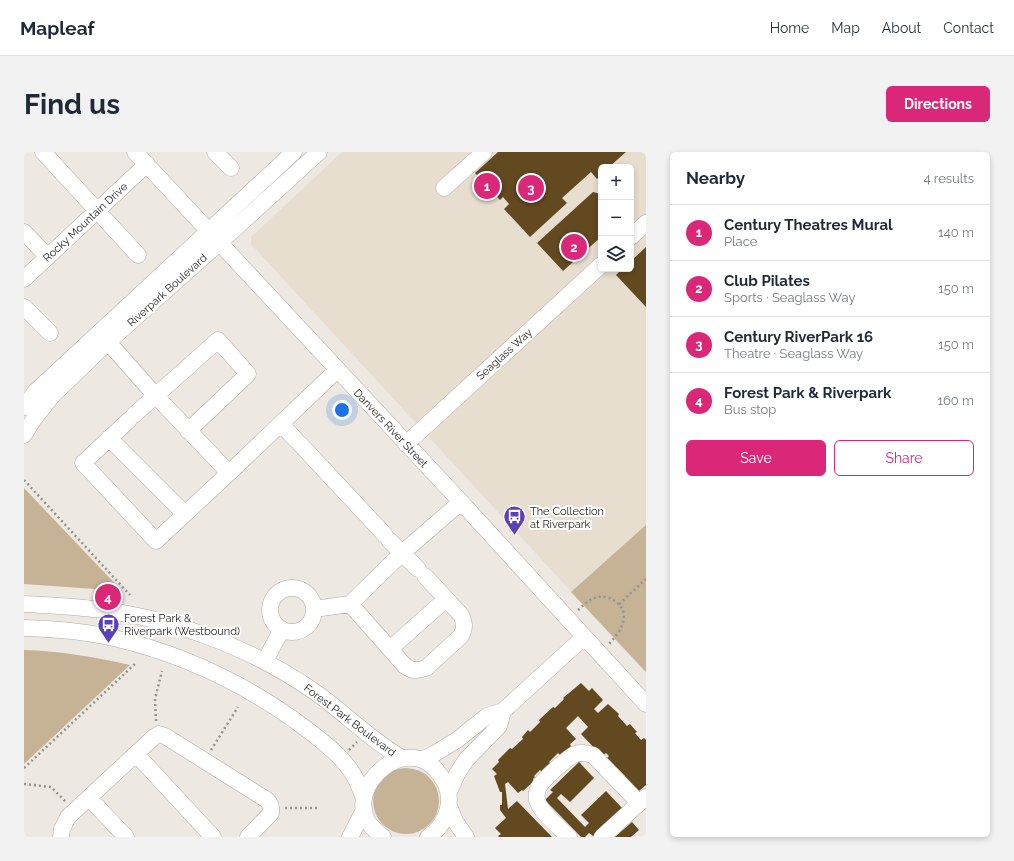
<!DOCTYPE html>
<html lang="en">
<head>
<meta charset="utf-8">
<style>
	body { margin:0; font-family:Raleway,sans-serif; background:#f2f2f3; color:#1f2937 }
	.controls { position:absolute; right:12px; top:12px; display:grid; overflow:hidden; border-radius:6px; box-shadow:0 2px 6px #0003 }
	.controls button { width:36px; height:36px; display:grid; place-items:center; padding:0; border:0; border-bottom:1px solid #e0e1e3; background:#fff; color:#1f2937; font:20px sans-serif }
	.you { position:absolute; left:318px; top:258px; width:14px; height:14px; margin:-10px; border:3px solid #fff; border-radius:50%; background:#1a73e8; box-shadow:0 0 0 6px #1a73e833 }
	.badge { display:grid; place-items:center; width:26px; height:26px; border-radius:50%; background:#db2777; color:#fff; font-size:13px; font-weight:700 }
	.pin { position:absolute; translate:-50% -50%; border:2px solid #fff; box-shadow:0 1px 4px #0006 }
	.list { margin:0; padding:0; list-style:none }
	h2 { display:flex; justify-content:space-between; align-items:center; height:52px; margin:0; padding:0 16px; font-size:17px }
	h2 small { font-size:13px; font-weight:400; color:#747a83 }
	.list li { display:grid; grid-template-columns:26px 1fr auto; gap:12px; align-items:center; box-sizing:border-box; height:56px; padding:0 16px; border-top:1px solid #e0e1e3 }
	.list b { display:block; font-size:15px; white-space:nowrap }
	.list p { margin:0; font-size:13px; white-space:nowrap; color:#747a83 }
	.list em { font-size:13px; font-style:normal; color:#747a83 }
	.actions { display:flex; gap:8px; padding:12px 16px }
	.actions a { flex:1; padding:9px 0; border:1px solid #db2777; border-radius:6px; text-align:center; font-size:14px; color:#db2777 }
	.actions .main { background:#db2777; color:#fff }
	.icon { flex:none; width:22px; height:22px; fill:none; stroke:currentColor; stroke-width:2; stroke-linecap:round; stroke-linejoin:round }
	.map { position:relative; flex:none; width:622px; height:685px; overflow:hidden; border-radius:6px }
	header { display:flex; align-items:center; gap:24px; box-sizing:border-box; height:56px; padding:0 20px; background:#fff; border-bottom:1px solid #e0e1e3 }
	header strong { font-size:19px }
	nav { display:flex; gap:22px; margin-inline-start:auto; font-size:14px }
	.intro { display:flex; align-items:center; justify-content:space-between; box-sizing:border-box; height:96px; padding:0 24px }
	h1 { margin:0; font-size:28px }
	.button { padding:10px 18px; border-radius:6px; background:#db2777; color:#fff; font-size:14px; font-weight:700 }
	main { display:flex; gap:24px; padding:0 24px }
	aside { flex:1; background:#fff; border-radius:6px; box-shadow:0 2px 6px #0003 }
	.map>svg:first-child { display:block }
	.built { fill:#e7ded0; fill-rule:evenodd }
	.green { fill:#c6b396 }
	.building { fill:#624920 }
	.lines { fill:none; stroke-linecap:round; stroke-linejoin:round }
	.minor-casing { stroke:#afaba5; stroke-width:17 }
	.path { stroke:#96928d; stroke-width:2.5; stroke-dasharray:2 3; stroke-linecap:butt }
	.minor { stroke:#fff; stroke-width:16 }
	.labels { text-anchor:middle; stroke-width:4; stroke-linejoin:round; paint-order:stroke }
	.street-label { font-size:11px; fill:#1f1e1b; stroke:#fff }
	.poi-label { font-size:11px; fill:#1f1e1b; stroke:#fff; text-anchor:start }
</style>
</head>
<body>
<header>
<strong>Mapleaf</strong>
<nav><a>Home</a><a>Map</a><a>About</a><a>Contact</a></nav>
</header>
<div class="intro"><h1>Find us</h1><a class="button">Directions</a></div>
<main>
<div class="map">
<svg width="622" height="685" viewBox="0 0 622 685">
	<rect width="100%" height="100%" fill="#ede8e1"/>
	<path class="built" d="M318,0h304v521l-395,-429v-7zM577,15h30v102h-30z"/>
	<path class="green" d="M0,336l98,103 -98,-7z
		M622,373v147l-75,-80z
		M0,498c36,1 71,7 106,15l-106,99z
		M349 649a33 33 0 1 1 66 0a33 33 0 1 1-66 0Z"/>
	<path class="building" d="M474,0h128l-17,15h-8v8l-4,4 -6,-7 -29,26 5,5 -37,34 -26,-28 5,-5 -6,-7 -3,3 -25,-27z
		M569,40l8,2v43l-38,34 -26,-28z
		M622,95v60l-30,-32 6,-6h9v-8z
		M557,531l8,8 3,-3 11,12 -9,9 4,4 10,-9 11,10 -1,2 9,10 3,-2 7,8 -2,1 6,7 3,-2 2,2v45l-7,6 -4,-4 -2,1 -10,-10 2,-2 -8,-8 -2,1 -9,-10 3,-3 -3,-3 -3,2 -3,-1 -19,-20 7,-7 -10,-11 -12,12 10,11 -6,5 1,2 -10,10 -3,-3 -9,9 2,2 -9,8 -2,-2 -6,6 1,1 -2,2 1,2 -11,10 -1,-1 -4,3 -10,-11 -3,2 3,25 9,-8 35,36h-53l-1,-1 3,-2 -6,-6 11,-10 -6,-8v-5h2v-13h-2l-6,-16 3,-2 -5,-5 7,-7 -1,-2 12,-12 2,1 11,-10 -1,-2 6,-7 2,2 10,-10 -1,-2 14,-13 2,1 9,-9 -1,-1z
		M555,610l15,16 -24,24 -9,-8 -4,4 28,29 4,-4 -8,-8 25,-24 16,17 -29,28 -4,-3 -4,4h-4l-36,-37 8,-8 -3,-2z
		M608,670l7,8 -8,7h-16z"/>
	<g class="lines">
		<defs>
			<path id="minor" d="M19,0l95,103
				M111,0l326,350 185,202
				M191,0l16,16
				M420,36l40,-36
				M0,80l24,25
				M607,85l15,-14
				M0,127l123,-115
				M0,155l26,26
				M84,190l47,53 74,78 108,-103
				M0,255l11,-15 259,-240
				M110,263l84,-75 30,34 -60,57
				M105,268l-46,43 73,78 73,-68
				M257,272l15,16
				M0,283l9,-15 19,-24 56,-54 111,-99 100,-91
				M85,286l76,76
				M276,292l85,91
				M382,292l195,-179
				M365,388l13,13 59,-51
				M394,417l-16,-16 -52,51 55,62c7,5 12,5 21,2l35,-32c4,-8 4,-13 0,-21l-36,-39
				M246 458a22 22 0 1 1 44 0a22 22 0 1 1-44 0Z
				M0,452c20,1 40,2 60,4 81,7 165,38 231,84 30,21 55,48 87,66
				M290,457l36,-5
				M0,476c30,1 61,3 90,10 64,15 123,42 176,79 19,14 48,34 61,54 6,8 9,18 13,27
				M366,497l56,-50
				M241,509l17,-32
				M112,602l77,83
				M398,608l12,-6 23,-14 30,-24 16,-5 81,-74
				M425,640l8,-18 9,-14 33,-34 4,-15
				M65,646l37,39
				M425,654l6,15 11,16
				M37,685l1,-8 6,-12 86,-80 5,-3 6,2 102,64c4,4 5,7 4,13l-23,24
				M326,685l14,-27
				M359,685c-5,-4 -11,-9 -15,-15 -22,-37 38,-89 69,-51 7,8 12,17 12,28 0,15 -8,30 -21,38
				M545,685c-9,-9 -29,-25 -32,-37 -1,-6 0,-11 3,-15 5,-7 27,-27 35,-31 6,-2 12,-1 18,1l46,48
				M578,685l44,-40"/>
		</defs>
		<use href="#minor" class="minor-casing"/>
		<path class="path" d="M0,328l106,115
			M595,452l27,-25
			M554,458c6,-5 11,-11 19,-13 6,-1 12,0 18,4 18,13 5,31 -6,43
			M132,569l-1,-22 7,-28
			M187,598l27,-43
			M325,598l8,-8
			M0,616l112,-105
			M0,632l27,3 15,15
			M261,656h32"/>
		<use href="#minor" class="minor"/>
	</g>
	<defs>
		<symbol id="bus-pin" viewBox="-11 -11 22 30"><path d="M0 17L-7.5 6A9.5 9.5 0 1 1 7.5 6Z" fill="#5b41b9" stroke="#fff"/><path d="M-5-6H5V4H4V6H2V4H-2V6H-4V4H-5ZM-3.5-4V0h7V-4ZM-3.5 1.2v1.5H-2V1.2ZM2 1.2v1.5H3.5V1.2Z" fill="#fff"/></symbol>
	</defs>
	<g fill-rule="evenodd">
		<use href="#bus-pin" x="478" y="352" width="25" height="34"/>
		<use href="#bus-pin" x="72" y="460" width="25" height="34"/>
	</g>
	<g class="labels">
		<g class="street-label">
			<text transform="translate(61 70) rotate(-43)" y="4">Rocky Mountain Drive</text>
			<text transform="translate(143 138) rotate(-42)" y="4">Riverpark Boulevard</text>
			<text transform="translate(480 202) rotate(-42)" y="4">Seaglass Way</text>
			<text transform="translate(367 276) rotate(47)" y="4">Danvers River Street</text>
			<text transform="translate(326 568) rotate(37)" y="4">Forest Park Boulevard</text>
		</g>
		<g class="poi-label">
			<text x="506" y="363">The Collection<tspan x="506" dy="13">at Riverpark</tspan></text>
			<text x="100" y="470">Forest Park &amp;<tspan x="100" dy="13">Riverpark (Westbound)</tspan></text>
		</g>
	</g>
</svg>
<div class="controls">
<button>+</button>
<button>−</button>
<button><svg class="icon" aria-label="layers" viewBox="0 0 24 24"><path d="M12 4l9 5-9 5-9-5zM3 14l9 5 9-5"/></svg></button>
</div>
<div class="you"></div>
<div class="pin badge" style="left:463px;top:34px">1</div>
<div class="pin badge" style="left:550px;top:95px">2</div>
<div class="pin badge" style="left:507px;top:36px">3</div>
<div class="pin badge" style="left:84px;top:445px">4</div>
</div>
<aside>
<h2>Nearby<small>4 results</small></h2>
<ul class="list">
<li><span class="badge">1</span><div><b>Century Theatres Mural</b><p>Place</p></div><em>140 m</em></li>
<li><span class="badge">2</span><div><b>Club Pilates</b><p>Sports · Seaglass Way</p></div><em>150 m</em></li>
<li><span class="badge">3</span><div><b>Century RiverPark 16</b><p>Theatre · Seaglass Way</p></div><em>150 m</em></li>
<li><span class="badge">4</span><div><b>Forest Park &amp; Riverpark</b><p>Bus stop</p></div><em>160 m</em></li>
</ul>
<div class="actions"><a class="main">Save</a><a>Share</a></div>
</aside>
</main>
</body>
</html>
